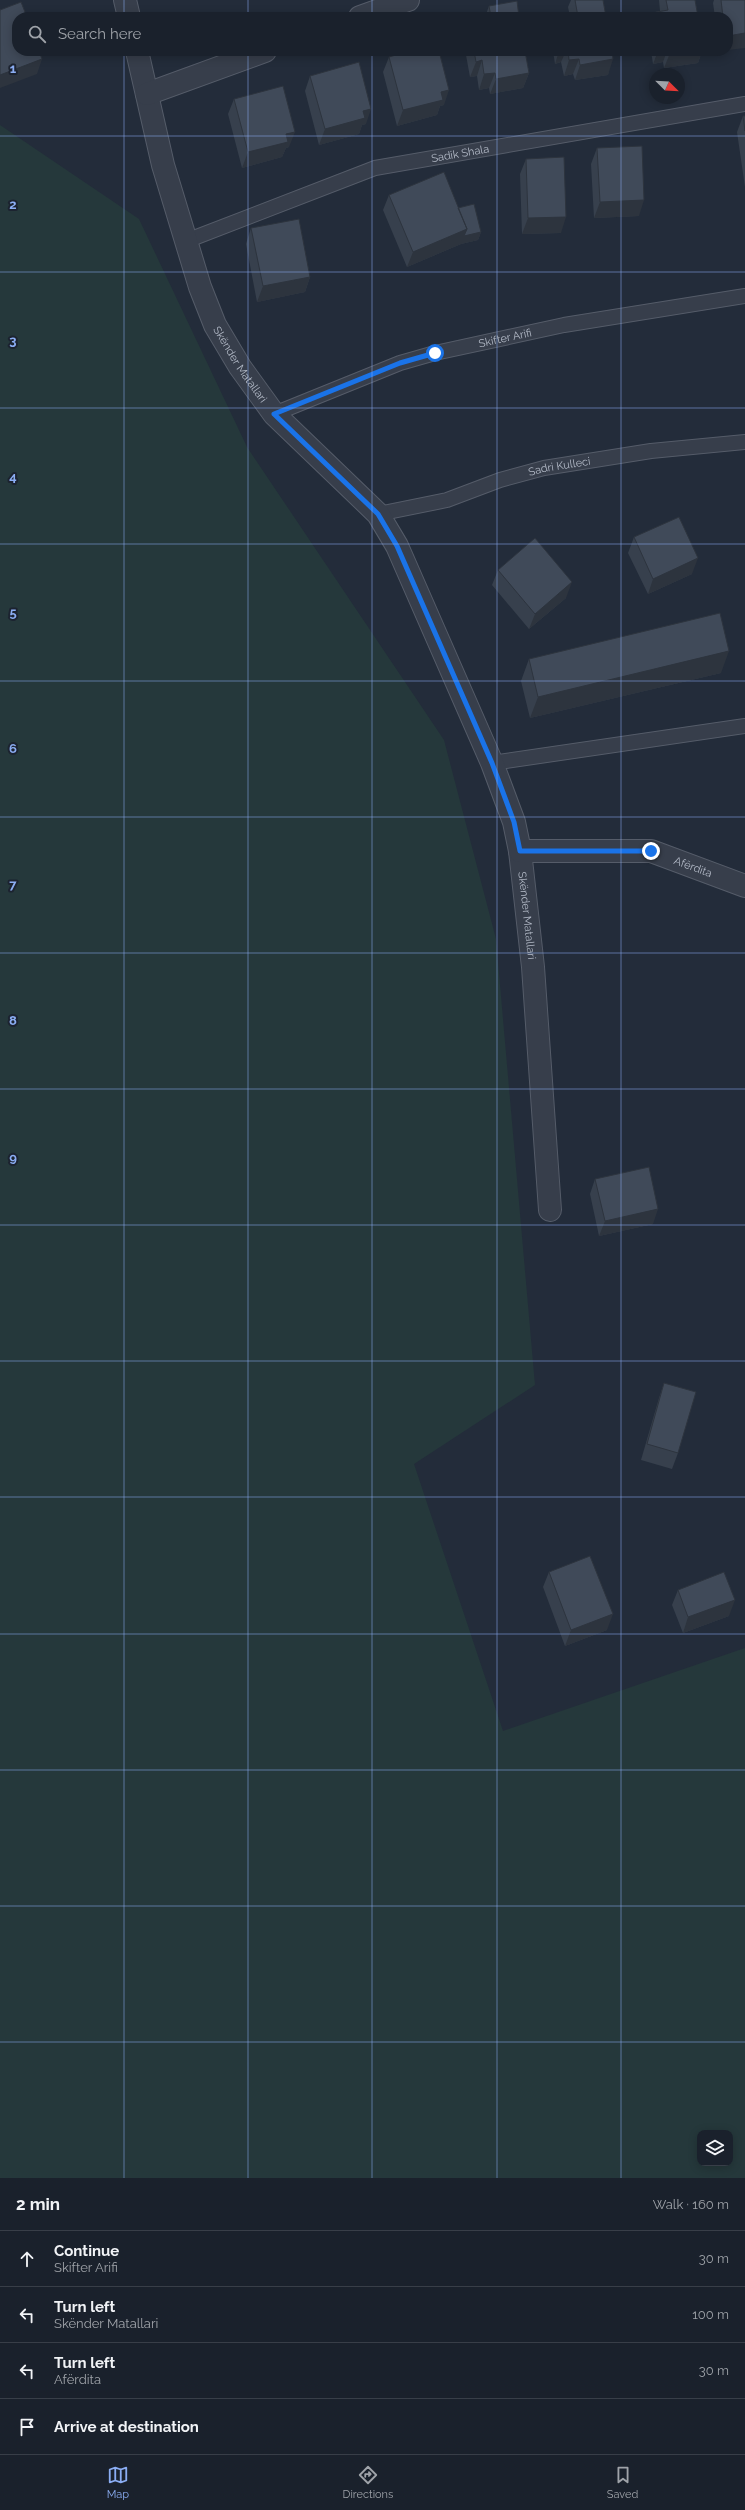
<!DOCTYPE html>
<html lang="en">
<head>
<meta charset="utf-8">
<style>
	body { margin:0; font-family:Raleway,sans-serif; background:#232934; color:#f1f3f6 }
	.controls { position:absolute; right:12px; bottom:12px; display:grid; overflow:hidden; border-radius:8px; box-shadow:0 2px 10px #0003 }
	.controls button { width:36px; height:36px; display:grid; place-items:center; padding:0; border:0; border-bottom:1px solid #383e48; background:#1a212c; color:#f1f3f6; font:20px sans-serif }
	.compass { position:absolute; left:649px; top:68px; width:36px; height:36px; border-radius:50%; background:#1a212c; box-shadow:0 2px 10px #0003; rotate:114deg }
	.stop { position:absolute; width:12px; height:12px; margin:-9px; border:3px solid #1a73e8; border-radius:50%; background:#fff }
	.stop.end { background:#1a73e8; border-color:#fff; box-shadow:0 1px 4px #0008 }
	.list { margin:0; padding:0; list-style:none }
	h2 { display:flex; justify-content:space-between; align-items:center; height:52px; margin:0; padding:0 16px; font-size:17px }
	h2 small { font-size:13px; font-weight:400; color:#9fa3a9 }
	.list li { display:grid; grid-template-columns:26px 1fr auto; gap:12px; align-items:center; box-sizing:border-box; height:56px; padding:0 16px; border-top:1px solid #383e48 }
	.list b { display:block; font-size:15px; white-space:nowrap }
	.list p { margin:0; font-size:13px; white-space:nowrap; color:#9fa3a9 }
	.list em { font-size:13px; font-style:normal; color:#9fa3a9 }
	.icon { flex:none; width:22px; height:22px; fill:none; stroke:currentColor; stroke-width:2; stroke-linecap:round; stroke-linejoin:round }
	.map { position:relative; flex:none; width:745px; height:2178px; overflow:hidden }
	.search { position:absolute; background:#1a212c; box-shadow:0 2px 10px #0003; left:12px; right:12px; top:12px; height:44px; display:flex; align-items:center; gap:10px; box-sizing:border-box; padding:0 14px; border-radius:16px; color:#9fa3a9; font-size:15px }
	.sheet { height:276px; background:#1a212c }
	nav { display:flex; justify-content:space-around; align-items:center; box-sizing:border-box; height:56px; border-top:1px solid #383e48; background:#1a212c; font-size:11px; color:#9fa3a9 }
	nav a { display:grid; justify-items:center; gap:2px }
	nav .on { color:#8badf3 }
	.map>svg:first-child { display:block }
	.green { fill:#25383b; fill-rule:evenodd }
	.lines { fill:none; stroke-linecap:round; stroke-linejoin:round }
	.lane-casing { stroke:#555c69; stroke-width:16 }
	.street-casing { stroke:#555c69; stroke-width:24 }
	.lane { stroke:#373e4b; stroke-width:14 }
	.street { stroke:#373e4b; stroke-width:22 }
	.wall { fill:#37404d }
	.shaded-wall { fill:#2d343e }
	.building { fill:#404a59; stroke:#2d343e }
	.route { stroke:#1a73e8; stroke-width:5 }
	.grid { fill:none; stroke:#8badf3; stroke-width:1; stroke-opacity:0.55 }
	.labels { text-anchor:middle; stroke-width:4; stroke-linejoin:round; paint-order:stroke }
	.street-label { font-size:11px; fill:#b2b9c6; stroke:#1c2330 }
	.grid-label { font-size:13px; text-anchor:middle; font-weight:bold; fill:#8badf3; stroke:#1c2330; stroke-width:4; stroke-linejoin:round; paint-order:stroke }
</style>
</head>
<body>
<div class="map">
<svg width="745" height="2178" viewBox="0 0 745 2178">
	<rect width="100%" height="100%" fill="#232c3a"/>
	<path class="green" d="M0,125l139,94 108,228 197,293 52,199 39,446 -121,79 89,267 242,-83v530h-745zM700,2133h30v30h-30z"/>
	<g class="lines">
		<defs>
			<g id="lane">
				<path id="s1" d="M186,241l189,-73 370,-64"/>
				<path id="s2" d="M274,414l126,-51 35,-10 129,-28 181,-29"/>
				<path id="s3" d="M378,514l69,-14 53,-20 44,-12 107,-17 94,-9"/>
				<path d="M492,763l253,-37"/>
			</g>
			<g id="street">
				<path d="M125,0l4,17"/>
				<path d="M360,17l48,-17"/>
				<path id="s4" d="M137,51l26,114 37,122 15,38 25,42 34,47 104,100 19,32 95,217 22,59 6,29 13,116 17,243"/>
				<path d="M147,94l118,-43"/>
				<path id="s5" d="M520,851h131l94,35"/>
			</g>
		</defs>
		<use href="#lane" class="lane-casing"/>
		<use href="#street" class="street-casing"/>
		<use href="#lane" class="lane"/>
		<use href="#street" class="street"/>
	</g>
	<path class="wall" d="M571,0h32l3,17h-36l-2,-10z
		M659,0h36l3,17h-53l1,-3 14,-3z
		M714,0h31l-17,17h-13l-2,-14z
		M489,6l30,11h-34z
		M468,51h57l4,22 -6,15 -33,6 -1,-6 -10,2 -2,-14 -7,1 -4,-22z
		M553,51h59l-4,24 -33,5 -2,-6 -9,2 -3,-14 -6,2z
		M651,51h51l-4,12 -34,5 -1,-6 -10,2z
		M389,57l55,48 -4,1 -3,9 -40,11 -14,-54z
		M310,76l56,48 -4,1 -3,9 -40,11 -14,-54z
		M234,99l55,48 -3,1 -4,9 -40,11 -14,-54z
		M743,116h2v71l-8,-55z
		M597,148l42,68 -45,2 -3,-54z
		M526,159l35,74 -39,1 -2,-60z
		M389,195l69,13 23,24 -3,8 -17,4 -54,23 -24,-57z
		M251,228l59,49 -5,15 -48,10 -11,-58z
		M634,537l58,37 -44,20 -20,-41z
		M498,570l68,28 -37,31 -37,-44z
		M529,659l192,14 -191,45 -9,-37z
		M595,1179l58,45 -54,12 -9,-42z
		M664,1383l14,70 -6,16 -31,-9 18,-62z
		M549,1572l58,58 -42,16 -22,-59z
		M678,1590l51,26 -46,17 -11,-28z"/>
	<path class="shaded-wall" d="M745,33v15l-17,2v-14z
		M559,51h7l-5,11 -6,2z
		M658,51h9l-4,11 -10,2z
		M681,51h21l-4,12 -34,5 6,-15z
		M42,59l-5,15 -37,14v-13z
		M579,59l-6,15 -9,2 5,-16z
		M613,59l-5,16 -33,5 5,-15z
		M482,60l-5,16 -7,1 6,-15z
		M495,73l-6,15 -10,2 5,-16z
		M529,73l-6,15 -33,6 6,-15z
		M449,90l-5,15 -4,1 -3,9 -40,11 6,-16 38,-18z
		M371,109l-5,15 -4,1 -3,9 -40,11 6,-16 38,-18z
		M295,132l-6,15 -3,1 -4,9 -40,11 6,-16 38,-18z
		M644,200l-5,16 -45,2 6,-16z
		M566,217l-5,16 -39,1 6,-16z
		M467,229l14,3 -3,8 -17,4 -54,23 6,-15z
		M310,277l-5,15 -48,10 6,-16z
		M698,558l-6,16 -44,20 5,-15z
		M572,582l-6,16 -37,31 6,-15z
		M729,651l-8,22 -191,45 8,-21z
		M658,1209l-5,15 -54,12 6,-15z
		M735,1600l-6,16 -46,17 5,-16z
		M613,1614l-6,16 -42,16 6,-16z"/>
	<path class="building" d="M575,0h28l3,17h-28z
		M666,0h29l3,17h-51l-1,-3 22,-4z
		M721,0h24v33l-17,3v-19h-5z
		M517,1l2,16h-28l-2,-11z
		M21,2l6,15h-10v34h22l3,8 -42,16v-65z
		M409,51h30l10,39 -8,2 2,8 -40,10 -14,-53z
		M474,51h51l4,22 -33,6 -1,-6 -11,1 -2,-14 -6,2z
		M568,51h44l1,8 -33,6 -1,-6 -10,1z
		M670,51h11l-11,2z
		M359,62l12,47 -8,2 2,7 -40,11 -15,-53z
		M283,86l12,46 -9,2 2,8 -40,10 -14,-53z
		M743,116h2v15z
		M642,146l2,54 -44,2 -3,-54z
		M564,157l2,60 -38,1 -2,-59z
		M444,172l23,57 -54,23 -24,-57z
		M474,204l7,28 -17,4 3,-7 -9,-21z
		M299,219l11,58 -47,9 -12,-58z
		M679,517l19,41 -45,21 -19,-42z
		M535,538l37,44 -37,32 -37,-44z
		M720,613l9,38 -191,46 -9,-38z
		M649,1167l9,42 -53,12 -10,-42z
		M664,1383l32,9 -18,61 -31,-9z
		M590,1556l23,58 -42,16 -22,-58z
		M724,1572l11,28 -47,17 -10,-27z"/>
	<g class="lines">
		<path class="route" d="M435,353l-35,10 -126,51 104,100 19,32 95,217 22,59 6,29h131"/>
	</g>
	<path class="grid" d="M124,0v17M248,0v17M372,0v17M497,0v17M621,0v17M124,51v2127M248,51v2127M372,51v2127M497,51v2127M621,51v2127M0,136h745M0,272h745M0,408h745M0,544h745M0,681h745M0,817h745M0,953h745M0,1089h745M0,1225h745M0,1361h745M0,1497h745M0,1634h745M0,1770h745M0,1906h745M0,2042h745"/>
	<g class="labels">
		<g class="street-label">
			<text dy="4" stroke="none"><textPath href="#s1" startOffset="289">Sadik Shala</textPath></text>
			<text dy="4" stroke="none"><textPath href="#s2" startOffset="244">Skifter Arifi</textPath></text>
			<text dy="4" stroke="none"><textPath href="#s4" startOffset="332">Skënder Matallari</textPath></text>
			<text dy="4" stroke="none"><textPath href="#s3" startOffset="188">Sadri Kulleci</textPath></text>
			<text dy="4" stroke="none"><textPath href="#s5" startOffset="176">Afërdita</textPath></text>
			<text dy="4" stroke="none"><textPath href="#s4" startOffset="968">Skënder Matallari</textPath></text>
		</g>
	</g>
	<g class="grid-label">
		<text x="13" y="73">1</text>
		<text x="13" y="209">2</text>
		<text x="13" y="345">3</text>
		<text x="13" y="481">4</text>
		<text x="13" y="617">5</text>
		<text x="13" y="753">6</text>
		<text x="13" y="889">7</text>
		<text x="13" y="1025">8</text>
		<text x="13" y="1162">9</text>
	</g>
</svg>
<div class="controls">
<button><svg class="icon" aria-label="layers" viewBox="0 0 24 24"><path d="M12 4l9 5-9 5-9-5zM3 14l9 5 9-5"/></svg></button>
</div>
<svg class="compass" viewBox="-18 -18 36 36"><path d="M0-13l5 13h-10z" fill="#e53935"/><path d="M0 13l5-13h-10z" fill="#9fa3a9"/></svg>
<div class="stop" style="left:435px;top:353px"></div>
<div class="stop end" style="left:651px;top:851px"></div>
<div class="search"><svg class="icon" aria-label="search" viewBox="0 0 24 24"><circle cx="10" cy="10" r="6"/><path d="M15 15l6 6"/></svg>Search here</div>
</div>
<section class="sheet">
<h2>2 min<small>Walk · 160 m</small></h2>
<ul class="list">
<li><svg class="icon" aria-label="ahead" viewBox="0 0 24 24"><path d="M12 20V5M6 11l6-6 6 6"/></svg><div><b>Continue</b><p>Skifter Arifi</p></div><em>30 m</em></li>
<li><svg class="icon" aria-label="left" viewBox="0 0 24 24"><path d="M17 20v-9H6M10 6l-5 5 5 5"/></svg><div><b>Turn left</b><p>Skënder Matallari</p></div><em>100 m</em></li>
<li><svg class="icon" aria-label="left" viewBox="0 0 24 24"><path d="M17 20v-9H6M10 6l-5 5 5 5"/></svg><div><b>Turn left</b><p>Afërdita</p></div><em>30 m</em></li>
<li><svg class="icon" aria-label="arrive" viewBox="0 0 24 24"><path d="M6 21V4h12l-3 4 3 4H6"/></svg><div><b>Arrive at destination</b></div></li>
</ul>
</section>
<nav>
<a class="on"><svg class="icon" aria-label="map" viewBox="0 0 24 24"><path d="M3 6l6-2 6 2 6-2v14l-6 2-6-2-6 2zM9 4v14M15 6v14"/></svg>Map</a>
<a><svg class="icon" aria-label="directions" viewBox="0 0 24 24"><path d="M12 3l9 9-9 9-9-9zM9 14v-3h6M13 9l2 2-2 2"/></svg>Directions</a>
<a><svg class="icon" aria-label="saved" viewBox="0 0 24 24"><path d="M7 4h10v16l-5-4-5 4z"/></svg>Saved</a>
</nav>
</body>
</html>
